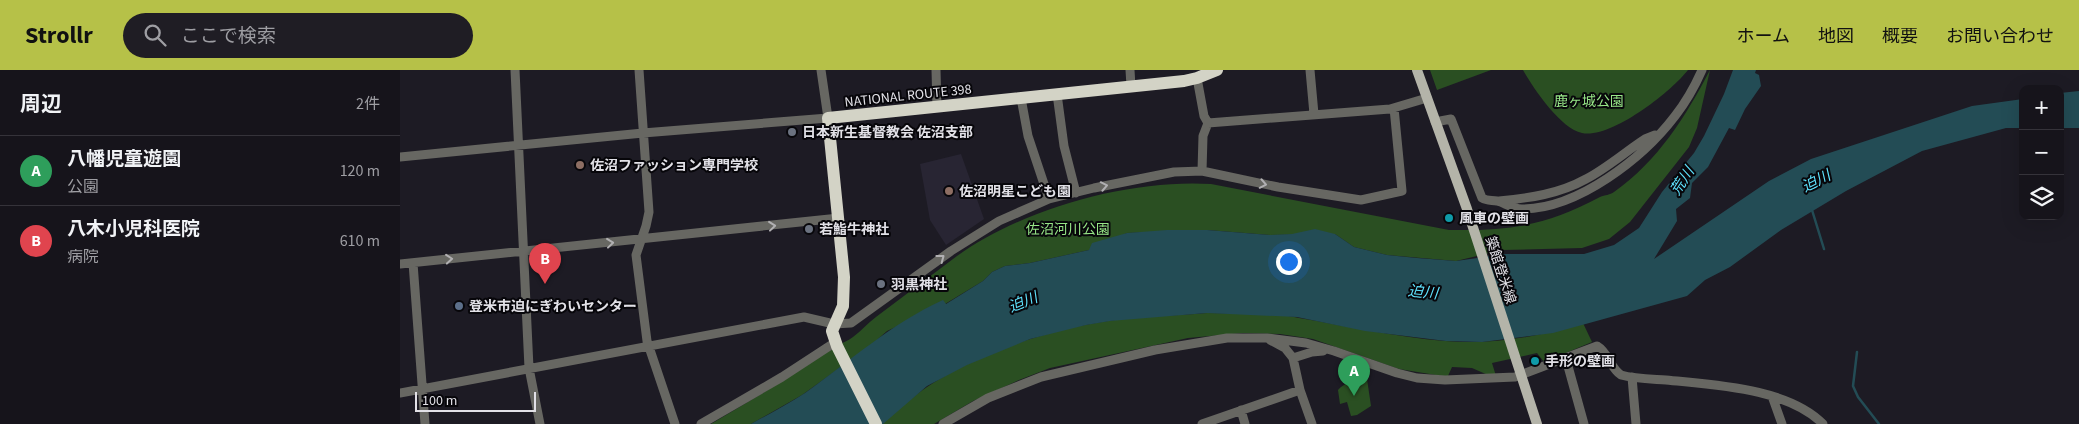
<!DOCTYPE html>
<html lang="ja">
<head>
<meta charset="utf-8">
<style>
	body { margin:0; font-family:"Source Sans 3","Noto Sans JP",sans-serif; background:#1f1d24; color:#f1f3f6 }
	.controls { position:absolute; right:15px; top:15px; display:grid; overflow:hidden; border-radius:10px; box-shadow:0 5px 20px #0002 }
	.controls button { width:45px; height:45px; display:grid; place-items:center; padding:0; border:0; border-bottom:1px solid #35333a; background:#16141b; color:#f1f3f6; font:25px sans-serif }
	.scale { position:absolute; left:15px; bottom:12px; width:121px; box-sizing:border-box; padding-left:5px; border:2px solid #e2e1e7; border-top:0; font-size:14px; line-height:18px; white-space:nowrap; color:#e2e1e7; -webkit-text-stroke:4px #07060a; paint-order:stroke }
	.you { position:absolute; left:888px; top:191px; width:18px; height:18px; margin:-12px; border:4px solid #fff; border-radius:50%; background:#1a73e8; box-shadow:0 0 0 8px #1a73e833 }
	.badge { display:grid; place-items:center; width:32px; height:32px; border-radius:50%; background:#b6c148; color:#fff; font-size:16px; font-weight:700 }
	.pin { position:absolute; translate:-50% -41px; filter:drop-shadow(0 1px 2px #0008) }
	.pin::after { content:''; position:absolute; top:26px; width:18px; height:15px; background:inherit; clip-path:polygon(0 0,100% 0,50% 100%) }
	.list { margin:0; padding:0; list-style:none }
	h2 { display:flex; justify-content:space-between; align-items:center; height:65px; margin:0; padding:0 20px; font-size:21px }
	h2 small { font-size:16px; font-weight:400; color:#9e9ea3 }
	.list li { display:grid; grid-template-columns:32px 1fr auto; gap:15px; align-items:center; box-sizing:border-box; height:70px; padding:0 20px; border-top:1px solid #35333a }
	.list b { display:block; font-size:19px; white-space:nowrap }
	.list p { margin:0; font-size:16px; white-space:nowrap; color:#9e9ea3 }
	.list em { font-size:16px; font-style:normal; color:#9e9ea3 }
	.icon { flex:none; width:28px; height:28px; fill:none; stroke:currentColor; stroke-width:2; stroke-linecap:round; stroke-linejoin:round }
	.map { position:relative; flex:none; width:1679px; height:354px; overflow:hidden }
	header { display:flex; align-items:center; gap:30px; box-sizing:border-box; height:70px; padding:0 25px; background:#b6c148; color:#111 }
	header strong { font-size:24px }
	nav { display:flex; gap:28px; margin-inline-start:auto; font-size:18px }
	.search { width:350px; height:45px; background:#1f1d24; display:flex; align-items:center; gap:12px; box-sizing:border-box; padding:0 18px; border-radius:28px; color:#9e9ea3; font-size:19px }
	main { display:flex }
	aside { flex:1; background:#16141b }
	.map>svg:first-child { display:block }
	.built { fill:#282533 }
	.green { fill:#2a4f22 }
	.water { fill:#234c55 }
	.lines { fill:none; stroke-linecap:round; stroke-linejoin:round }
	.stream { stroke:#234c55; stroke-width:2.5 }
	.minor { stroke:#676762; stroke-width:9 }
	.major { stroke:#b4b4a9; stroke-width:10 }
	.highway { stroke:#d3d3c6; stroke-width:12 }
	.oneway { stroke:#b1b0b2 }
	.worship-dot { fill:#6b7280; stroke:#07060a; stroke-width:2 }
	.education-dot { fill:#8d6e63; stroke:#07060a; stroke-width:2 }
	.culture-dot { fill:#0f9aa8; stroke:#07060a; stroke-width:2 }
	.service-dot { fill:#5c6f8a; stroke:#07060a; stroke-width:2 }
	.labels { text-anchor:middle; stroke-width:4; stroke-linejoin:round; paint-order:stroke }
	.street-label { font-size:14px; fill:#e2e1e7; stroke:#07060a }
	.park-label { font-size:14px; fill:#97e687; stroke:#07060a }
	.poi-label { font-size:14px; font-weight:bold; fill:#e2e1e7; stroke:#07060a; text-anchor:start }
	.water-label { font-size:15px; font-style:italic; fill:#5fe2fd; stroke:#07060a }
</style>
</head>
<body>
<header>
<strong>Strollr</strong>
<div class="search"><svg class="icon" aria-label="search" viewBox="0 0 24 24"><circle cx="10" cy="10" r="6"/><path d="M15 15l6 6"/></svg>ここで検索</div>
<nav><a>ホーム</a><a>地図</a><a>概要</a><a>お問い合わせ</a></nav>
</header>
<main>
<aside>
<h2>周辺<small>2件</small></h2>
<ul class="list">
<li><span class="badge" style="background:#2e9e5b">A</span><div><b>八幡児童遊園</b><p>公園</p></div><em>120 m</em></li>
<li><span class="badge" style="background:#e0444e">B</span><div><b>八木小児科医院</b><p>病院</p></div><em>610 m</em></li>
</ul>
</aside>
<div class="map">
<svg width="1679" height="354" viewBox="0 0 1679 354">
	<rect width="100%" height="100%" fill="#1d1b24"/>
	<path class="built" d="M561,84l23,65 -38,26 -16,-25 -10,-56z"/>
	<path class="green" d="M1030,0h61l-54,20z
		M1123,0h165c-17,22 -77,69 -106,63 -21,-4 -49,-45 -59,-63z
		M1310,0l-13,58 -8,19 -59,75 -21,17 -27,9 -80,2 -46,11 -69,-6 -33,-8 -19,-13 -65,1 -63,-5 -80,3 -38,17 -59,13 -25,3 -13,6 -9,9 -38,23 -58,27 -17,15 -68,49 -51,29h-40c42,-25 85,-50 125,-78 5,-3 12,-5 17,-9 8,-6 15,-14 23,-20 27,-20 54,-41 81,-61 67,-48 173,-77 254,-72l238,46c60,1 97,-4 151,-33 5,-2 10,-2 14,-5 44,-31 72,-76 96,-122z
		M807,243c30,1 62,-1 92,5 48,8 96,19 146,23 46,4 95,-4 138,-18l9,19 -48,20 -7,-9 -45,10 4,13 -8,-1 -16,-7 -20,-1 -4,9h-6l-43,-7 -86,-30 -33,-5 -37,-1 -55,5 -138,30 -31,12 -46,21 -39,23h-51c6,-10 19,-18 28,-25 50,-41 134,-69 197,-78 33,-5 67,-5 99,-8z
		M961,305l6,4 4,27 -14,9 -6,1 -4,-14 -7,2 -2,-14c7,-8 16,-8 23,-15z"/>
	<path class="water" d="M1333,0h23l-1,3 4,2 2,11 -16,23 -10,21 -6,-2 -21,39 -16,16 -2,15 -14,11 1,12 -23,38 115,-78 42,-22 161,-53 51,-7v29h-17l-84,23 -76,40 -65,39 -51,37 -25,13 -18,16 -134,37 -71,9 -36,-1 -81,-10 -68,-14 -90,-4 -97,8 -24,4 -56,14 -63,26 -40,21 -44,38h-132c18,-10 37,-20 54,-31 45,-32 87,-70 138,-93l3,4 37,-23 9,-9 13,-6 25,-3 59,-13 3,-7 35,-10 40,-3h40l63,5 22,-1 23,-5 20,5 19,13 33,8 30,3 39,3 50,-7h78l30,-9 25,-17 23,-36 32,-39 10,-17 20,-42z
		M1679,21v37h-19v-35z"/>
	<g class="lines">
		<path class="stream" d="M1412,140l12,39
			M1457,282l-4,34 5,11 21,27"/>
		<path class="minor" d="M115,0l14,298 11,56
			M239,0l10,142 -3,14 -10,29 11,86 28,83
			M536,0l1,37
			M730,0l1,16
			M910,0l4,44
			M797,8l7,38 4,7
			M657,24l7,52 12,47
			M621,28l7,38 21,63
			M1035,52l16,-3 31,79c5,3 9,2 15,3 8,2 15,8 25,8 56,0 121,-51 153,-93 11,-14 20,-30 27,-46
			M0,87l243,-24 185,-15 -7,-48
			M802,101l1,-35 5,-13 182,-14 37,-11
			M1099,131c31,-3 60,-7 87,-22 21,-11 39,-27 59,-40l10,-4
			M13,193l12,161
			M0,194l439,-46
			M870,270l15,8 8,10
			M1166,289l18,65
			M1232,307l4,47
			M0,323l404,-76 30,7 17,-1 100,-72 48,-30 50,-22 45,-11 80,-16 28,-1 76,16 83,13 41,-9 -8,-83
			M1372,326l10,28
			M841,340l4,14
			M301,354l81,-47 49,-32 6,1
			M543,354l45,-26 53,-21 114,-27 72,-12h40l39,5 28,8 63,22 20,5 28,2 70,-3 82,-31c12,7 13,22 24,29 14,4 30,4 45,5 48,5 122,8 157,44
			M802,354l98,-34
			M912,354l-12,-34 -7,-32 19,-6 11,-1"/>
		<path class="major" d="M1017,0l50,139 70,215"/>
		<path class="highway" d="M476,354l-39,-78 -5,-15 11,-25 1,-29 -16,-159 356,-37 13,-3 20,-8"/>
	</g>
	<defs><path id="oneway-chevron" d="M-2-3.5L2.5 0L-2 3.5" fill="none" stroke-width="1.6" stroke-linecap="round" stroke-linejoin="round" transform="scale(1.25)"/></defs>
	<g class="oneway">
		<use href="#oneway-chevron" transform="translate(863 114) rotate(11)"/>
		<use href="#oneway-chevron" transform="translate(704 116) rotate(-11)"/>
		<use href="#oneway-chevron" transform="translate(372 156) rotate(-6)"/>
		<use href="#oneway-chevron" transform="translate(210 173) rotate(-6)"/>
		<use href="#oneway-chevron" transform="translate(541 188) rotate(-37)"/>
		<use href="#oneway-chevron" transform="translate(49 189) rotate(-5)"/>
	</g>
	<g class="worship-dot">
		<circle cx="392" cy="62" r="5"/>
		<circle cx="409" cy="159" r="5"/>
		<circle cx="481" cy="214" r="5"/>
	</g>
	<g class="education-dot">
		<circle cx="180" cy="95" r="5"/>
		<circle cx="549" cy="121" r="5"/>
	</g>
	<g class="culture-dot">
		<circle cx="1049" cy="148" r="5"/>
		<circle cx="1135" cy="291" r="5"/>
	</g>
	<circle class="service-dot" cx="59" cy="236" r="5"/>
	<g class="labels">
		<g class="street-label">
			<text transform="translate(508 25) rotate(-6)" y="5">NATIONAL ROUTE 398</text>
			<text transform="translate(1101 200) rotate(72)" y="5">築館登米線</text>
		</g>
		<g class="park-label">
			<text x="1189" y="36">鹿ヶ城公園</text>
			<text x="668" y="164">佐沼河川公園</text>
		</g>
		<g class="poi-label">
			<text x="402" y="67">日本新生基督教会 佐沼支部</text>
			<text x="190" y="100">佐沼ファッション専門学校</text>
			<text x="559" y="126">佐沼明星こども園</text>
			<text x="1059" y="153">風車の壁画</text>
			<text x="419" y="164">若鮨牛神社</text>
			<text x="491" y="219">羽黒神社</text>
			<text x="69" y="241">登米市迫にぎわいセンター</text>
			<text x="1145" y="296">手形の壁画</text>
		</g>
		<g class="water-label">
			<text transform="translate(1282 111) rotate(-57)" y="5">荒川</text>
			<text transform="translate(1416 111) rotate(-27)" y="5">迫川</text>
			<text transform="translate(1023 222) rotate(6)" y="5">迫川</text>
			<text transform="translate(623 232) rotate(-22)" y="5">迫川</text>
		</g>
	</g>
</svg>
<div class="controls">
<button>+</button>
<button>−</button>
<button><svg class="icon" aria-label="layers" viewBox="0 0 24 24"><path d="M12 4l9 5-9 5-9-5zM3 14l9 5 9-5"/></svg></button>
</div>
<div class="scale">100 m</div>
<div class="you"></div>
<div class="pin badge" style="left:954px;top:326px;background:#2e9e5b">A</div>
<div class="pin badge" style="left:145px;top:214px;background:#e0444e">B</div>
</div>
</main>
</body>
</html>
